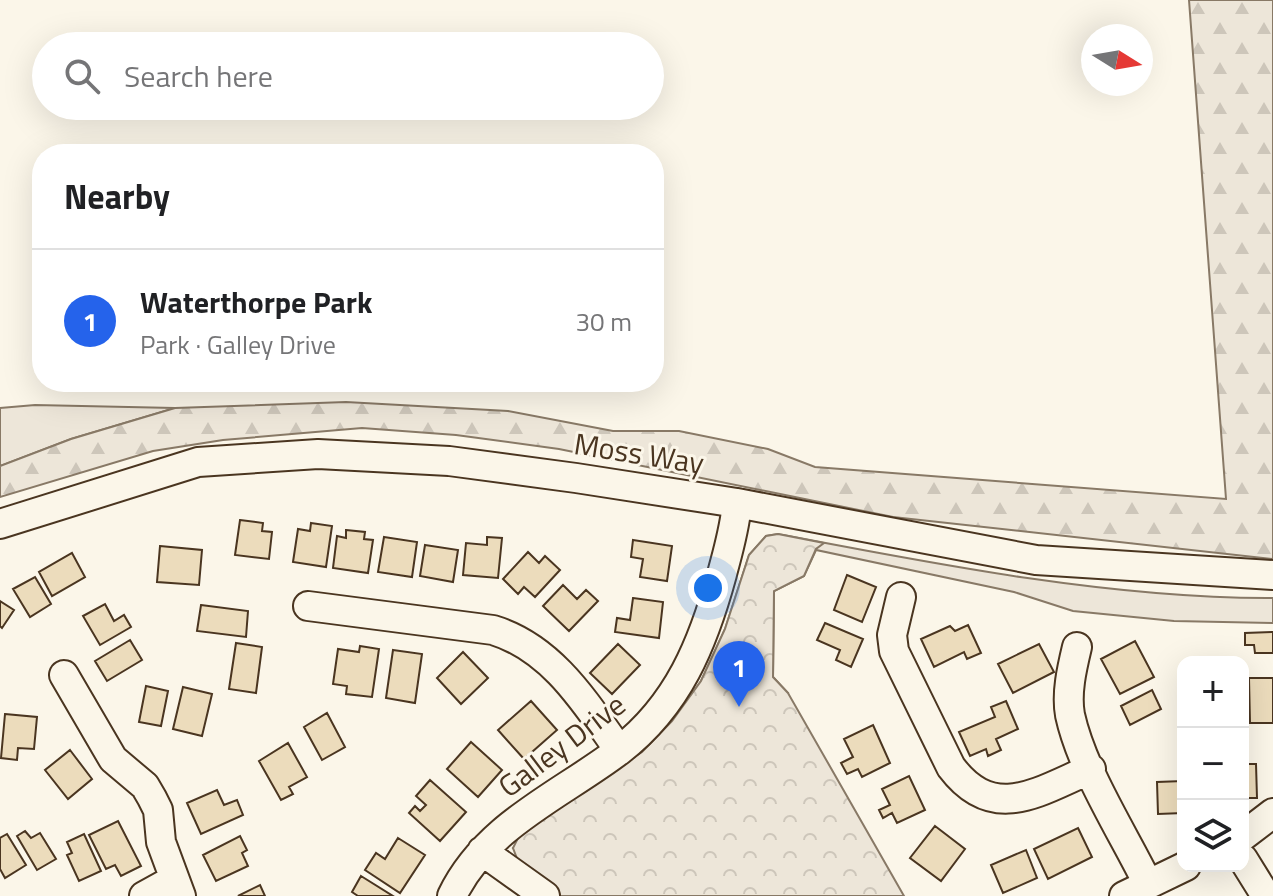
<!DOCTYPE html>
<html lang="en">
<head>
<meta charset="utf-8">
<style>
	body { margin:0; font-family:"Titillium Web",sans-serif; background:#f6f6f6; color:#202124 }
	.controls { position:absolute; right:24px; bottom:24px; display:grid; overflow:hidden; border-radius:16px; box-shadow:0 8px 32px #0002 }
	.controls button { width:72px; height:72px; display:grid; place-items:center; padding:0; border:0; border-bottom:2px solid #e0e0e0; background:#fff; color:#202124; font:40px sans-serif }
	.compass { position:absolute; left:1081px; top:24px; width:72px; height:72px; border-radius:50%; background:#fff; box-shadow:0 8px 32px #0002; rotate:101deg }
	.you { position:absolute; left:708px; top:588px; width:28px; height:28px; margin:-20px; border:6px solid #fff; border-radius:50%; background:#1a73e8; box-shadow:0 0 0 12px #1a73e833 }
	.badge { display:grid; place-items:center; width:52px; height:52px; border-radius:50%; background:#2563eb; color:#fff; font-size:26px; font-weight:700 }
	.pin { position:absolute; translate:-50% -66px; filter:drop-shadow(0 2px 4px #0008) }
	.pin::after { content:''; position:absolute; top:42px; width:28px; height:24px; background:inherit; clip-path:polygon(0 0,100% 0,50% 100%) }
	.list { margin:0; padding:0; list-style:none }
	h2 { display:flex; justify-content:space-between; align-items:center; height:104px; margin:0; padding:0 32px; font-size:34px }
	h2 small { font-size:26px; font-weight:400; color:#757577 }
	.list li { display:grid; grid-template-columns:52px 1fr auto; gap:24px; align-items:center; box-sizing:border-box; height:144px; padding:0 32px; border-top:2px solid #e0e0e0 }
	.list b { display:block; font-size:30px; white-space:nowrap }
	.list p { margin:0; font-size:26px; white-space:nowrap; color:#757577 }
	.list em { font-size:26px; font-style:normal; color:#757577 }
	.icon { flex:none; width:44px; height:44px; fill:none; stroke:currentColor; stroke-width:2; stroke-linecap:round; stroke-linejoin:round }
	.map { position:relative; flex:none; width:1273px; height:896px; overflow:hidden }
	.search { position:absolute; background:#fff; box-shadow:0 8px 32px #0002; left:32px; top:32px; width:632px; height:88px; display:flex; align-items:center; gap:20px; box-sizing:border-box; padding:0 28px; border-radius:44px; color:#757577; font-size:30px }
	.panel { position:absolute; background:#fff; box-shadow:0 8px 32px #0002; left:32px; top:144px; width:632px; height:248px; border-radius:32px }
	.map>svg:first-child { display:block }
	.grass { fill:#ede6d9; stroke:#887966; stroke-width:2 }
	.forest { fill:url(#forest-firs); stroke:#887966; stroke-width:2 }
	.park { fill:url(#park-crowns); stroke:#887966; stroke-width:2 }
	.building { fill:#ecdcbc; stroke:#4a3520; stroke-width:2 }
	.lines { fill:none; stroke-linecap:round; stroke-linejoin:round }
	.minor-casing { stroke:#4a3520; stroke-width:32 }
	.minor { stroke:#fbf6e9; stroke-width:28 }
	.labels { text-anchor:middle; stroke-width:6; stroke-linejoin:round; paint-order:stroke }
	.street-label { font-size:30px; fill:#4a3520; stroke:#fbf6e9 }
</style>
</head>
<body>
<div class="map">
<svg width="1273" height="896" viewBox="0 0 1273 896">
	<defs>
		<pattern id="forest-firs" width="22" height="20" patternUnits="userSpaceOnUse" patternTransform="scale(2)"><rect width="22" height="20" fill="#ede6d9"/><path d="M5 1l3.5 6h-7zM16 11l3.5 6h-7z" fill="#cdc6ba"/></pattern>
		<pattern id="park-crowns" width="20" height="18" patternUnits="userSpaceOnUse" patternTransform="scale(2)"><rect width="20" height="18" fill="#ede6d9"/><path d="M2 6a3 3 0 1 1 6 0M12 15a3 3 0 1 1 6 0" fill="none" stroke="#cdc6ba"/></pattern>
	</defs>
	<rect width="100%" height="100%" fill="#fbf6e9"/>
	<path class="grass" d="M35,405l140,3 -104,31 -71,27v-58z
		M778,534c156,30 336,65 495,64v25l-99,-2 -101,-10 -59,-19 -198,-42 -12,26 -30,15 -1,86 15,16 -228,203 -47,-48 95,-76 34,-20 30,-31 29,-40 24,-52 24,-74 17,-19z"/>
	<path class="forest" d="M1189,0h84v559l-380,-42 -334,-68 -103,-14 -94,-7 -139,12 -70,11 -153,46v-31l71,-27 104,-31 171,-6 162,9 105,20h66l89,18 47,18 411,32z"/>
	<path class="park" d="M778,534l46,9 -8,6 -12,27 -30,15 -1,86 15,16 116,203h-344l-39,-27 -8,-21 9,-18 120,-78 30,-31 29,-40 24,-52 24,-74 17,-19z"/>
	<path class="building" d="M240,520l23,3 -1,8 10,1 -3,27 -34,-4z
		M311,523l21,3 -6,41 -33,-5 5,-33 12,2z
		M346,530l19,2 -1,7 9,1 -5,33 -35,-5 4,-32 9,2z
		M384,537l33,5 -5,35 -34,-5z
		M487,537l15,1 -4,40 -35,-3 3,-32 21,2z
		M633,540l39,6 -5,35 -27,-4 3,-18 -12,-2z
		M425,545l33,5 -5,32 -33,-6z
		M160,546l42,4 -3,35 -42,-3z
		M528,552l11,11 6,-7 15,14 -25,27 -11,-10 -6,7 -15,-15z
		M72,553l13,24 -33,19 -13,-24z
		M847,575l29,12 -14,35 -28,-12z
		M35,577l16,27 -21,13 -17,-28z
		M563,585l14,14 9,-9 12,11 -29,30 -26,-25z
		M633,598l30,4 -4,36 -44,-6 2,-14 13,2z
		M0,601l14,9 -12,18 -2,-2z
		M105,604l9,17 10,-6 7,12 -31,18 -17,-29z
		M201,605l47,6 -2,26 -49,-6z
		M825,623l38,16 -12,28 -15,-7 4,-10 -23,-10z
		M968,625l13,28 -14,6 -3,-7 -30,15 -13,-28 29,-13 5,5z
		M1273,632v21h-18l-1,-8h-9v-12z
		M130,640l12,20 -35,21 -12,-20z
		M1135,641l19,36 -34,17 -19,-35z
		M236,643l26,4 -6,46 -27,-4z
		M618,644l22,21 -28,29 -22,-21z
		M1039,644l15,28 -41,21 -15,-29z
		M360,646l19,3 -7,48 -26,-3 1,-8 -14,-2 5,-35 21,3z
		M393,650l29,4 -7,49 -29,-5z
		M463,652l25,26 -27,26 -24,-26z
		M1249,678h24v45h-23z
		M146,686l22,5 -7,35 -22,-4z
		M183,687l29,7 -10,42 -29,-7z
		M1152,690l9,19 -31,16 -9,-19z
		M531,701l26,29 -33,29 -26,-29z
		M1006,701l12,28 -22,10 5,11 -13,6 -2,-7 -16,7 -11,-24 36,-15 -4,-10z
		M327,713l18,34 -23,13 -18,-33z
		M5,714l32,3 -3,32 -16,-1 -1,12 -16,-2z
		M873,725l17,38 -28,14 -4,-8 -11,5 -6,-11 12,-6 -9,-18z
		M471,742l31,28 -24,27 -31,-28z
		M288,743l19,34 -18,10 4,7 -12,6 -22,-39z
		M70,750l22,29 -24,20 -23,-29z
		M1243,764h13l1,34h-14z
		M909,776l16,34 -28,13 -5,-10 -9,5 -4,-8 11,-5 -8,-16z
		M430,780l36,32 -26,29 -31,-28 6,-7 5,5 6,-6 -10,-9z
		M1183,781v32l-25,1 -1,-32z
		M217,790l7,15 13,-5 6,15 -42,19 -14,-31z
		M118,821l23,45 -20,10 -6,-11 -9,4 -17,-34z
		M935,826l30,23 -24,32 -31,-23z
		M1078,828l14,29 -44,22 -14,-30z
		M25,831l6,7 9,-5 16,26 -19,11 -20,-34z
		M7,834l19,31 -21,13 -5,-9v-31z
		M84,834l17,37 -22,10 -12,-26 5,-2 -5,-11z
		M240,836l7,14 -5,3 6,13 -32,15 -13,-26z
		M398,838l27,17 -25,38 -35,-23 11,-17 9,6z
		M1026,850l11,28 -34,15 -12,-28z
		M361,876l32,20h-35l-6,-4z
		M260,885l5,11h-27z"/>
	<g class="lines">
		<defs>
			<path id="minor" d="M0,524l198,-62 120,-8 131,7 127,17 161,25 299,57 237,15
				M901,597l-9,38 2,16 57,116c43,57 88,24 140,2
				M308,606l185,24c59,18 92,72 126,120
				M1077,647c-5,21 -11,46 -7,68 12,55 53,118 78,169
				M64,675l49,84 32,27 7,12 6,12 3,32 20,54
				M1243,836l30,-23
				M482,851l63,45
				M1243,859l23,37
				M144,896l29,-16
				M452,896c34,-71 109,-101 168,-146 58,-45 83,-106 102,-176 6,-23 13,-46 15,-71
				M1124,896l62,-30"/>
		</defs>
		<use href="#minor" class="minor-casing"/>
		<use href="#minor" class="minor"/>
	</g>
	<g class="labels">
		<g class="street-label">
			<text transform="translate(639 454) rotate(9)" y="10">Moss Way</text>
			<text transform="translate(562 746) rotate(-37)" y="10">Galley Drive</text>
		</g>
	</g>
</svg>
<div class="controls">
<button>+</button>
<button>−</button>
<button><svg class="icon" aria-label="layers" viewBox="0 0 24 24"><path d="M12 4l9 5-9 5-9-5zM3 14l9 5 9-5"/></svg></button>
</div>
<svg class="compass" viewBox="-18 -18 36 36"><path d="M0-13l5 13h-10z" fill="#e53935"/><path d="M0 13l5-13h-10z" fill="#757577"/></svg>
<div class="you"></div>
<div class="pin badge" style="left:739px;top:707px">1</div>
<div class="search"><svg class="icon" aria-label="search" viewBox="0 0 24 24"><circle cx="10" cy="10" r="6"/><path d="M15 15l6 6"/></svg>Search here</div>
<section class="panel">
<h2>Nearby<small></small></h2>
<ul class="list">
<li><span class="badge">1</span><div><b>Waterthorpe Park</b><p>Park · Galley Drive</p></div><em>30 m</em></li>
</ul>
</section>
</div>
</body>
</html>
